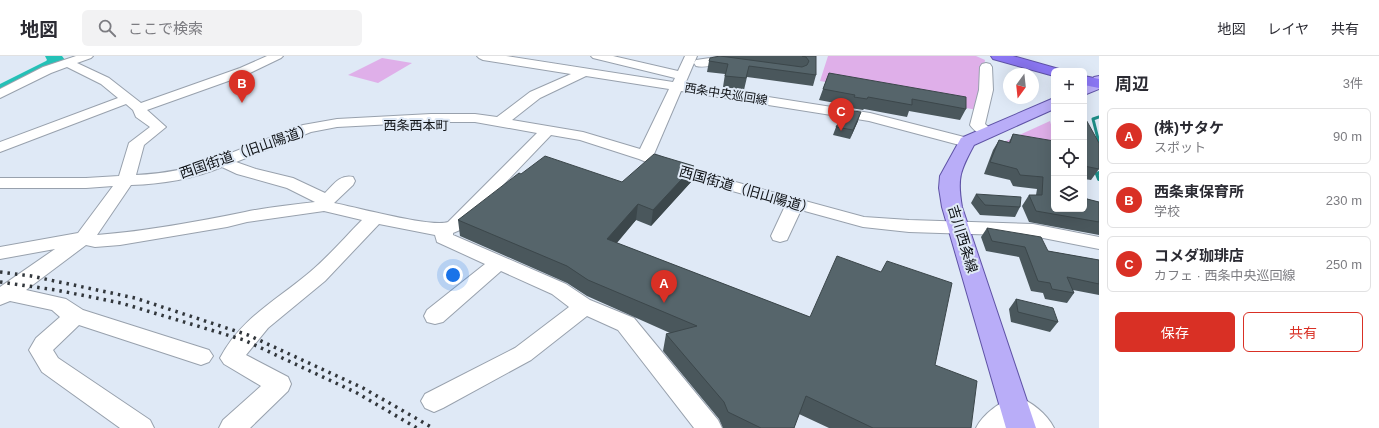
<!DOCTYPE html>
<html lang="ja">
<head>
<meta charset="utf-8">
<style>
	body { margin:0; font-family:Helvetica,"Noto Sans JP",sans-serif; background:#f2f2f3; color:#2b2b33 }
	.controls { position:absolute; right:12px; top:12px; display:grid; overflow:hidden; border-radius:6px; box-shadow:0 4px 16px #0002 }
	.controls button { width:36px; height:36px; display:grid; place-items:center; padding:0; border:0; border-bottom:1px solid #e1e1e2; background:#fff; color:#2b2b33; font:20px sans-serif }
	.compass { position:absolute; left:1003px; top:12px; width:36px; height:36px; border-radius:50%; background:#fff; box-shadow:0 4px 16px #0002; rotate:195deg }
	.you { position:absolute; left:453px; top:219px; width:14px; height:14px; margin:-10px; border:3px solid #fff; border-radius:50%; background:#1a73e8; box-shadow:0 0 0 6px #1a73e833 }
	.badge { display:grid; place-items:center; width:26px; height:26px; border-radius:50%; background:#d93025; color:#fff; font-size:13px; font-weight:700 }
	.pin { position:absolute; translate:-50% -33px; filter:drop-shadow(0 1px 2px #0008) }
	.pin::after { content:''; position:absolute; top:21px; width:14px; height:12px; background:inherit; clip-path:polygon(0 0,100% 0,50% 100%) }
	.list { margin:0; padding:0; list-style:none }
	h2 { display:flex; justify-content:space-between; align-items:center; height:52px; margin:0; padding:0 16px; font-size:17px }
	h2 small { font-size:13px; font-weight:400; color:#7c7c81 }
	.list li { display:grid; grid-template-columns:26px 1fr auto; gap:12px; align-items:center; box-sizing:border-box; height:56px; margin:0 8px 8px; padding:0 8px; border:1px solid #e1e1e2; border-radius:6px }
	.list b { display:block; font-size:15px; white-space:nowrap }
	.list p { margin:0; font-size:13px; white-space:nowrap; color:#7c7c81 }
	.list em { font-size:13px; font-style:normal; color:#7c7c81 }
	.actions { display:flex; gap:8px; padding:12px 16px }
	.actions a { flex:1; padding:9px 0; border:1px solid #d93025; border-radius:6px; text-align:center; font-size:14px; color:#d93025 }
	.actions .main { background:#d93025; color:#fff }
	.icon { flex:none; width:22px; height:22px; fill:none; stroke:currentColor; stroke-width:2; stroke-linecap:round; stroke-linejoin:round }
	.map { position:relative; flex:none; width:1099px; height:372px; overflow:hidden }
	header { display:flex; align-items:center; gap:24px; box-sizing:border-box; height:56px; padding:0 20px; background:#fff; border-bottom:1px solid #e1e1e2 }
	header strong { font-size:19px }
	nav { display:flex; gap:22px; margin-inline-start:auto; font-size:14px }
	.search { width:280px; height:36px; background:#f2f2f3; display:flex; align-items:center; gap:10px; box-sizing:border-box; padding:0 14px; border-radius:6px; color:#7c7c81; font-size:15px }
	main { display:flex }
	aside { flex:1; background:#fff }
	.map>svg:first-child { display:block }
	.green { fill:#dfafe9 }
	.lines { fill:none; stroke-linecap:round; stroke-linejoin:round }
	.stream-far1 { stroke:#1d8c86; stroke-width:3 }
	.stream { stroke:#1d8c86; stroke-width:4 }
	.river { fill:#24c1b7; fill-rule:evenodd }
	.minor-casing { stroke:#98a1ad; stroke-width:2 }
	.major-casing { stroke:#5f53a6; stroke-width:2 }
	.highway-casing { stroke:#5f53a6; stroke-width:2 }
	.minor { fill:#fff; fill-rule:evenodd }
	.major { fill:#b9adf8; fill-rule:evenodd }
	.highway { fill:#8b77f4; fill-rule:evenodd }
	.rail { stroke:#32373c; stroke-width:3.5; stroke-dasharray:2.5 5; stroke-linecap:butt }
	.wall { fill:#4a575c }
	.shaded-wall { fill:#3c474b }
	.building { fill:#56656b; stroke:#3c474b }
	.labels { text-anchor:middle; stroke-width:4; stroke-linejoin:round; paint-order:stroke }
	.far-street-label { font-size:12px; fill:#0e1115; stroke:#dfe9f6 }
	.far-quarter-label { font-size:13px; fill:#0e1115; stroke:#dfe9f6 }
	.street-label { font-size:14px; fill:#0e1115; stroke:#dfe9f6 }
</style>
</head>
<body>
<header>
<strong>地図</strong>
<div class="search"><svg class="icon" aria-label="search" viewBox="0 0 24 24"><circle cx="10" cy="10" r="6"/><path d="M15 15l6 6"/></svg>ここで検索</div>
<nav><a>地図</a><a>レイヤ</a><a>共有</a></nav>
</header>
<main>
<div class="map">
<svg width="1099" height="372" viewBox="0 0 1099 372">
	<rect width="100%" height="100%" fill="#dfe9f6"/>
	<path class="green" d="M828,0h148l9,4 -8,50 -157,-29z
		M382,2l30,5 -34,20 -30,-8z
		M1050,65l4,14v17l-50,-10z"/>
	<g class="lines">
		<path class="stream-far1" d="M1099,61l-6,2 6,24"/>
		<path class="stream" d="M1099,117l-2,1 2,5"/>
		<path class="river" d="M45,0h17l3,4 -7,7 -52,28 -6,1v-12l46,-23 1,-1z"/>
		<defs>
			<path id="minor" d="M76,0h17l-2,2 -14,5 32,15 32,25 99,-35 27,-12h16l-2,2 -33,16 -101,36 19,17 -22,18 -8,30c27,-1 53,-6 79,-16l1,-2 7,-1 80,-31 34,-6 94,-5h44l22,3 33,-25 41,-18 -88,-14 -4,-2 -2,-2h29l167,26 2,-4 -82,-20 -2,-2h22l65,15 7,-15h12l-12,28 185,29 102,26 3,3 -3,3 -5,2 -98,-26 -188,-30 -27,63 41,17 169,46 45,3 124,4 66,13v12l-66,-13 -124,-4 -46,-5 -62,-17 -14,30 -7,2 -7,-2 -2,-4 14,-30 -102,-29 -44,-18 -59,-19 -29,-5 -91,95 -7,3v2l113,49 24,16 44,18 84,102 4,8h-28l-76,-98 -31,-14 -56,44 -88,48 -9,4 -9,-4 -4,-7 4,-7 90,-46 54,-41 -17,-13 -51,-23 -58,51 -8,2 -8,-2 -3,-6 3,-6 58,-46 -48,-22 -2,-7 -56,-11 -54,57 -57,47 -22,27 42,22 3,7 -3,7 -38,37h-31l4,-8 38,-34 -37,-22 -4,-6c21,-40 57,-58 90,-86 19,-16 35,-35 52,-52l-38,-9 -77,11 -20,5 -107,18 -25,2 -9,-2 -60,45 40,9 17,11 126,40 4,6 -4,6 -8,3 -122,-40 -26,25 5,8 92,62 4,8h-34l-78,-56 -13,-22 7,-12 24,-21 -8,-7 -42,-9 -10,4v-18l55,-38 -55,10v-12l78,-14 35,-47 -27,2h-86v-10h86l33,-2 10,-33 21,-16 -14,-10 -3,-7 -7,-6 -126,48v-10l118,-44 -17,-14 -34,-17 -16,6 -51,25v-9l43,-22zM586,20l83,13 -29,60 -57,-17 -71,-12 28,-22zM431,66h44l62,11 -89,89c-16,6 -93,-15 -114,-19l19,-18 2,-4 -2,-4c-13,-3 -20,8 -28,16l-32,-15 -37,-9 -20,-7 75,-30 26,-5zM222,111l15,7 50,14 28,14c-23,3 -47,5 -70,10 -49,10 -98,19 -148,23l34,-50c31,-1 62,-6 91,-18z
				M717,1l21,3 2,3 -2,3c-7,1 -13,-2 -19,-1 -8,0 -15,3 -23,1l-2,-3 2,-3z
				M986,7l4,1 2,3 1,23 -8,34 9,8 -2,3c-9,2 -17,-3 -22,-10l9,-35 1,-23 2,-3z
				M1016,340c15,5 31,18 38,32h-32l-6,-6 -8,6h-32c7,-14 25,-27 40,-32z"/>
			<path id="major" d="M1099,20v13l-15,6v-11l7,-3 3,-4z
				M1054,42v11l-80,36c-14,26 -17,33 -12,62l74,221h-30l-64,-221 -3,-19 1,-12 21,-38z"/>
			<path id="highway" d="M991,0h22l46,13 1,2h-6v5l-61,-17z
				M1084,20l15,3v9l-15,-3z"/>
		</defs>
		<use href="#minor" class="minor-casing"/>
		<use href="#major" class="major-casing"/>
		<use href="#highway" class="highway-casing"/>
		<use href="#minor" class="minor"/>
		<use href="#major" class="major"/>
		<use href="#highway" class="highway"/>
		<path class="rail" d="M0,216l31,4 104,22 113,37 115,53 70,40
			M0,226l56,8 65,13 123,37 113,53 60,35"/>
	</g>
	<path class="wall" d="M721,0h95v19l-3,11 -66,-9 -3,13 -21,-3 2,-13 -18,-2 2,-11z
		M829,17l137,36 -6,11 -51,-9 -2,6 -43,-8 -1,1 -13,-2 1,-2 -32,-6 4,-11z
		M1084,60l15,53 -8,11 -7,-1z
		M1054,61v13l-2,-9z
		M858,65l-8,18 -17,-4 3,-8z
		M1013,78l74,65 12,3v33l-70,-13 -7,-16 7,-11h7l1,-6 -24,-3 -3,-6 -26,-6 9,-24 6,-10 10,2z
		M694,110l-3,16 -40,44 -15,-6 -19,23 318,122 36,63h-142l-30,-14 -5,14h-71l-4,-9 -56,-68 3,-17 4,-1 -83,-37 -20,-13 -107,-47 -2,-16 63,-46 101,8z
		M976,138l44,13 -5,10 -35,-2 -9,-12z
		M987,172l61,23 51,9v35l-26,-5 1,3 -7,10 -22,-4 -2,-6 -12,-2 -12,-34 -33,-6 -5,-14z
		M1016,243l42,23 -8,10 -39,-10 -2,-13z"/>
	<path class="shaded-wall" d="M861,56l-3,9 -8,18 3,-9z
		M694,110l-3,16 -40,44 2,-16z
		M638,148l-2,16 -30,35 1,-16z"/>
	<path class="building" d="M720,0l82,11 5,-2 2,-4 -3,-4 -4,-1h14v19l-67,-9 -3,12 -21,-2 3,-12 -19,-3 1,-3z
		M829,17l137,24v12l-54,-10v6l-44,-8 -1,2 -13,-2 1,-2 -32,-6z
		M846,54l15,2 -8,18 -17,-3z
		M1084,60l15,27v26l-15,-3z
		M1013,78l41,7v68h30v-16l3,6 12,3v20l-63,-11 -7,-16h13l1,-18 -23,-2 -3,-6 -27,-7 9,-22 11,3z
		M654,98l40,12 -41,44 -15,-6 -31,35 203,78 27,-61 44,16 6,-11 65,22 -17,82 42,16 -6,47h-98l-67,-32 -12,32h-33l-33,-16 -4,-10 -58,-68 31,-8 -109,-46 -21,-14 -109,-46 61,-47 2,1 24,-18 77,26z
		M976,138l45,3 -1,10 -35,-2z
		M987,172l54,9 7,14 51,9v24l-32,-7 7,16 -22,-4 -2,-6 -12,-2 -13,-34 -33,-6z
		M1016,243l37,9 5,14 -40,-10z"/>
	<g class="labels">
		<g class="far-street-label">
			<text transform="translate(726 38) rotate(9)" y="4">西条中央巡回線</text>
		</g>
		<g class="far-quarter-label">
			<text x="416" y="74">西条西本町</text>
		</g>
		<g class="street-label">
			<text transform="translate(246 95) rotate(-19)" y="5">西国街道（旧山陽道）</text>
			<text transform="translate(747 134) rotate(16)" y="5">西国街道（旧山陽道）</text>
			<text transform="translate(963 183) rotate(73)" y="5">吉川西条線</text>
		</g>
	</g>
</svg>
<div class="controls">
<button>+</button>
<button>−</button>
<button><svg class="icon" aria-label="locate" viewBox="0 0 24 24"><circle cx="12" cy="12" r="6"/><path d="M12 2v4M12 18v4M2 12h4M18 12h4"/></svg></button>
<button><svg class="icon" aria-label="layers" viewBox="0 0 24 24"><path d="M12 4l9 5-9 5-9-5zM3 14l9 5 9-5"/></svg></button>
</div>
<svg class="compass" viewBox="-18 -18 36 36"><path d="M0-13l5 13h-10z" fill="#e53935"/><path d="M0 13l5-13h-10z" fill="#7c7c81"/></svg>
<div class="you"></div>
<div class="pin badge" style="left:664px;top:247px">A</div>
<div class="pin badge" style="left:242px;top:47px">B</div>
<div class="pin badge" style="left:841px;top:75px">C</div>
</div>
<aside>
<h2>周辺<small>3件</small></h2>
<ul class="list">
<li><span class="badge">A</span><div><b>(株)サタケ</b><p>スポット</p></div><em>90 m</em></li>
<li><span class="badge">B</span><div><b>西条東保育所</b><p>学校</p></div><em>230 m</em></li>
<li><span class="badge">C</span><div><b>コメダ珈琲店</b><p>カフェ · 西条中央巡回線</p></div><em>250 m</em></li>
</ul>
<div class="actions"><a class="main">保存</a><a>共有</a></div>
</aside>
</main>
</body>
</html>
